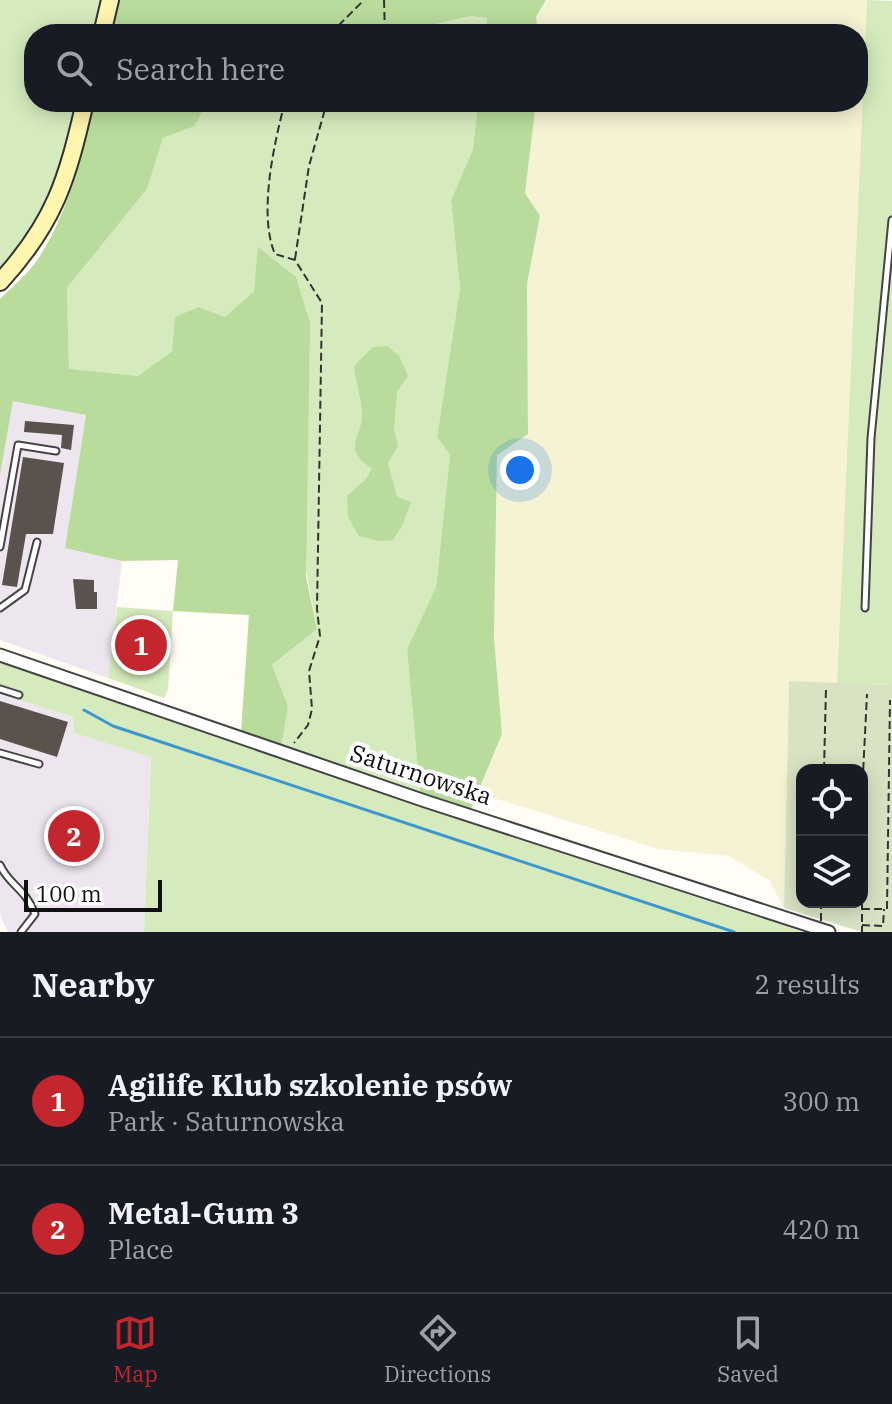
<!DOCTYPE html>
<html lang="en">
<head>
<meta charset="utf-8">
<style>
	body { margin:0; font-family:"IBM Plex Serif",serif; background:#20242c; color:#f1f3f6 }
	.controls { position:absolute; right:24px; bottom:24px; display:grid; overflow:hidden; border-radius:16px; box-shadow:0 4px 20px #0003 }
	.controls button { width:72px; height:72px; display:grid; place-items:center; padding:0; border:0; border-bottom:2px solid #363941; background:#171b24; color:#f1f3f6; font:40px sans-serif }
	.scale { position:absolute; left:24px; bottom:20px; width:138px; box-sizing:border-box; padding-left:8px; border:4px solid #111; border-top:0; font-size:22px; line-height:28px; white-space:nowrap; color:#111; -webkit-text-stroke:6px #fff; paint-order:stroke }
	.you { position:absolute; left:520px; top:470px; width:28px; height:28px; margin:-20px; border:6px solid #fff; border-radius:50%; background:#1a73e8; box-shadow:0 0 0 12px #1a73e833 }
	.badge { display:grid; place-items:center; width:52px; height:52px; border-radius:50%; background:#c4262e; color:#fff; font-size:26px; font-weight:700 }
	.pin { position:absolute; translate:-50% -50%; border:4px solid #fff; box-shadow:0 2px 8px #0006 }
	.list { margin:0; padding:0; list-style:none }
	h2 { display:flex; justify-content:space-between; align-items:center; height:104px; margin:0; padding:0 32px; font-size:34px }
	h2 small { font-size:26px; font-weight:400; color:#9ea1a6 }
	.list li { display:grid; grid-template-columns:52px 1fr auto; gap:24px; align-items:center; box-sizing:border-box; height:128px; padding:0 32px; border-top:2px solid #363941 }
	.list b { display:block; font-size:30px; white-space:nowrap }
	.list p { margin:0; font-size:26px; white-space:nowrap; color:#9ea1a6 }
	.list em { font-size:26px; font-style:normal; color:#9ea1a6 }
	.icon { flex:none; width:44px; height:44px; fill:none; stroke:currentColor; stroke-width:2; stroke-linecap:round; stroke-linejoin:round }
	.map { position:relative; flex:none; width:892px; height:932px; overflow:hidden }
	.search { position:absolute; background:#171b24; box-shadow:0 4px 20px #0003; left:24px; right:24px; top:24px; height:88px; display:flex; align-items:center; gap:20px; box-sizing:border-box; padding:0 28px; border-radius:32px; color:#9ea1a6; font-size:30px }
	.sheet { height:360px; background:#171b24 }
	nav { display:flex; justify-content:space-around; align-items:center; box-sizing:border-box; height:112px; border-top:2px solid #363941; background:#171b24; font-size:22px; color:#9ea1a6 }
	nav a { display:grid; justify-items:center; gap:4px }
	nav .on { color:#c4262e }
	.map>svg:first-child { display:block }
	.industrial { fill:#eee6ef }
	.farmland { fill:#f6f3d4 }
	.green { fill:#d5ebbd }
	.forest { fill:#b9dc9c }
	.cemetery { fill:#d9e3c4; fill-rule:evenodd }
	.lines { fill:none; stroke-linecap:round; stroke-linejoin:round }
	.stream { stroke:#3f96cf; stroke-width:3 }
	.building { fill:#5a524d }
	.lane-casing { stroke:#444; stroke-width:9 }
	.street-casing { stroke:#444; stroke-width:15 }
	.secondary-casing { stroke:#333; stroke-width:20 }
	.path { stroke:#333; stroke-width:2; stroke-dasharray:8 4; stroke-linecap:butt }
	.lane { stroke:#fff; stroke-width:5 }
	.street { stroke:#fff; stroke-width:11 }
	.secondary { stroke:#fff6b0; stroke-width:16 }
	.labels { text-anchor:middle; stroke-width:8; stroke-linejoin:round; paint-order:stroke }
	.street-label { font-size:24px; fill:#111; stroke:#fff }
</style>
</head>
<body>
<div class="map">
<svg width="892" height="932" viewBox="0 0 892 932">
	<rect width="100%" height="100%" fill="#fffdf5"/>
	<path class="industrial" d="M13,400l73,15 -21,133 57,13 -14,117 -108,-38v-165z
		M0,694l73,23 1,16 77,23 -7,176h-136l-8,-17z"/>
	<path class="farmland" d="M547,0h320l-30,683 -48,-1 -5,226 -15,-28 -40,-24 -71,-7 -180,-56 24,-59 -8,-97 3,-182 31,-21 -1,-150 13,-67 -15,-24 11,-91h322v-68h-320l-2,-17z"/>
	<path class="green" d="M0,0h101l-8,34h-59v68h42l-18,80 -22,45 -36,41z
		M867,0l25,1v684l-55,-2z
		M470,16l18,2 -2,16h-92z
		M207,102h271l-5,47 -22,51 9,88 -23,149 13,18 -14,132 -29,62 13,144 -3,13 386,126h-659l7,-175 -77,-24 -1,-16 -73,-23v-34l241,73 47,-27 -16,-41 45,-36 -63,-338 -29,26 -26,-10 -27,44 -34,25 -69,-6 -2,-82 80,-99 16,-51 32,-12z
		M117,607l56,4 -5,79 -4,8 -56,-20z"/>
	<path class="forest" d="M118,0h428l-10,17 2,17h-52l1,-16 -17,-2 -76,18h-285z
		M93,102h114l-12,24 -32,12 -16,51 -80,99 2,81 69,7 34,-25 3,-34 24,-10 26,10 29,-26 4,-44 38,30 14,46 -4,254 11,52 -45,36 16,41 -7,41 -40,-14 8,-118 -76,-4 5,-51 -56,1 -57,-13 21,-133 -73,-14 -13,74v-176c13,-13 28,-25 38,-40 32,-48 42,-102 55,-157z
		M478,102h58l-11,91 15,23 -13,68 1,150 -31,21 -3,182 8,97 -31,75 -51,-16 -13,-144 29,-62 14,-132 -13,-18 23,-149 -9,-88 22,-51z
		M387,346l12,10 9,20 -11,16 -3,36 4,18 -10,17 9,34 14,5 -9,24 -9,14 -14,1 -20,-5 -11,-19 -1,-21 19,-17 6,-10c-33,-24 -8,-30 -10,-57 -1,-15 -6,-31 -8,-46l19,-19z"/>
	<path class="cemetery" d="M789,681l103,4v247h-30l-78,-24zM802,770h60v132h-60z"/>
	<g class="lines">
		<path class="stream" d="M84,710l29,16 621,206"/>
	</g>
	<path class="building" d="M25,421l49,4 -3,25 -10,-2 1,-13 -38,-3z
		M23,457l41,6 -11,71h-27l-9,53 -15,-2z
		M73,579l21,1v12h3v17h-21z
		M0,701l68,21 -11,35 -57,-18z"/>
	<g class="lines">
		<defs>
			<path id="lane" d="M0,547l18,-102 38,6
				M0,608l25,-18 12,-48
				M865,608l6,-170 21,-218
				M0,689l19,6
				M0,753l39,11
				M0,865c8,19 26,24 35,49l-14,18"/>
			<path id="street" d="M0,655l425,146 404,131"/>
			<path id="secondary" d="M102,34l8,-34
				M0,282c55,-60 67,-102 85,-180"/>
		</defs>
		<use href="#lane" class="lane-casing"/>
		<use href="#street" class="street-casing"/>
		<use href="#secondary" class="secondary-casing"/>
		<path class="path" d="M384,0l1,34
			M330,34l34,-34
			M285,102c-11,41 -27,113 -10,152l20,6 27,43 -5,306 3,27 -11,35 3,38 -4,16 -14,18
			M295,259l14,-93 18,-64
			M824,770l2,-82
			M862,794l5,-100
			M864,794h3v7h-2
			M862,801v79
			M862,902v30
			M862,909h21
			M887,909l3,-209
			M821,921v-19
			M862,925l21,1 1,-17"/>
		<use href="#lane" class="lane"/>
		<use href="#street" class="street"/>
		<use href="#secondary" class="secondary"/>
	</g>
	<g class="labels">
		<g class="street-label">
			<text transform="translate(421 775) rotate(18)" y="8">Saturnowska</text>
		</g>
	</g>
</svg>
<div class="controls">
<button><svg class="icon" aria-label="locate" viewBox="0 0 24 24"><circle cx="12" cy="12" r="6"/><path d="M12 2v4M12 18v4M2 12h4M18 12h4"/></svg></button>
<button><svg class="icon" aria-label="layers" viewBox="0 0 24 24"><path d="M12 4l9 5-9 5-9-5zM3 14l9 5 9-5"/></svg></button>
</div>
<div class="scale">100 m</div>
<div class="you"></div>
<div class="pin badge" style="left:141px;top:645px">1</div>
<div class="pin badge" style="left:74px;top:836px">2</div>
<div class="search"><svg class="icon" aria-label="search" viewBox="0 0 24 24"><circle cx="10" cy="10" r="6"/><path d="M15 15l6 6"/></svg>Search here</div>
</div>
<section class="sheet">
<h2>Nearby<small>2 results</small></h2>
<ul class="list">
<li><span class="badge">1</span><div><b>Agilife Klub szkolenie psów</b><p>Park · Saturnowska</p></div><em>300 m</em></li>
<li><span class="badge">2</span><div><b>Metal-Gum 3</b><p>Place</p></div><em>420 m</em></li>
</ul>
</section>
<nav>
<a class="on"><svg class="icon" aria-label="map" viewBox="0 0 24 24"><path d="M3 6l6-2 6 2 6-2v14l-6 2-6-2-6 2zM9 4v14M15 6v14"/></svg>Map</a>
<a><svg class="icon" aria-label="directions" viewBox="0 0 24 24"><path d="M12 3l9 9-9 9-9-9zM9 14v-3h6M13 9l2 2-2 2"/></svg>Directions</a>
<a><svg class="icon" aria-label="saved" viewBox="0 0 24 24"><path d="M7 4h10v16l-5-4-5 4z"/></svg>Saved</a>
</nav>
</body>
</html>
